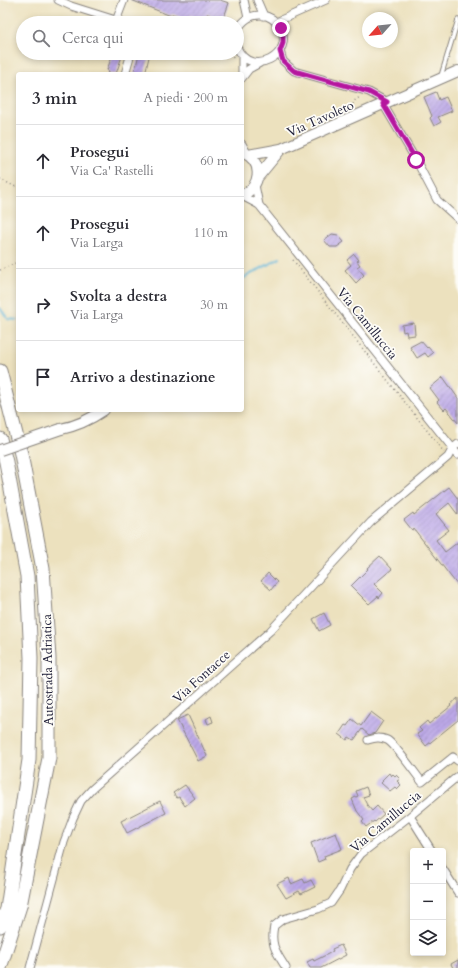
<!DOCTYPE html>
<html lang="it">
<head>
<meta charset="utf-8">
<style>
	body { margin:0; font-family:Cardo,serif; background:#f7f7f7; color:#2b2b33 }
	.controls { position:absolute; right:12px; bottom:12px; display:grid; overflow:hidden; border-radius:4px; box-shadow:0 2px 6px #0003 }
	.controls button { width:36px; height:36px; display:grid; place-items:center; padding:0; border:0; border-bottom:1px solid #e1e1e2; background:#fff; color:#2b2b33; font:20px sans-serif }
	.compass { position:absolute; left:362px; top:12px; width:36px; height:36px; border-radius:50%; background:#fff; box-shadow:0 2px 6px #0003; rotate:243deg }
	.stop { position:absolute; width:12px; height:12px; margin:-9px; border:3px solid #b5179e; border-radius:50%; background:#fff }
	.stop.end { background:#b5179e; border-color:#fff; box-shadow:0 1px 4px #0008 }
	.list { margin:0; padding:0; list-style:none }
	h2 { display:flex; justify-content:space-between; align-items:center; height:52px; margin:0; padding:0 16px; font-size:17px }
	h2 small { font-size:13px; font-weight:400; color:#7c7c81 }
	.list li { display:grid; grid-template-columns:26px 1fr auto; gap:12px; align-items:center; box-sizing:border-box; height:72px; padding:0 16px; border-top:1px solid #e1e1e2 }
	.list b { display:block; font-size:15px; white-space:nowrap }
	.list p { margin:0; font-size:13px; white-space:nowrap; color:#7c7c81 }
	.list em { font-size:13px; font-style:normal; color:#7c7c81 }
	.icon { flex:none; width:22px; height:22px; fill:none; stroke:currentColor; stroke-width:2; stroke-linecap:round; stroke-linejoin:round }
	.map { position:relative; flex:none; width:458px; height:968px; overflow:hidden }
	.search { position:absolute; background:#fff; box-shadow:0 2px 6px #0003; left:16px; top:16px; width:228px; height:44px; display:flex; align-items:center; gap:10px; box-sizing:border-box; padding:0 14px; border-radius:22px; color:#7c7c81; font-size:15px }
	.panel { position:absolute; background:#fff; box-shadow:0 2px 6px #0003; left:16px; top:72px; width:228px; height:340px; border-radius:4px }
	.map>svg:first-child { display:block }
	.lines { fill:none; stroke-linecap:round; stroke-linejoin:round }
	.stream { stroke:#5bb5d8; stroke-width:2 }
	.building { fill:url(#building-hatch) }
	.lane-casing { stroke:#87827c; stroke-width:5.5 }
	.street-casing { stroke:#87827c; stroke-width:9 }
	.secondary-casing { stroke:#87827c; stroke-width:12 }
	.highway-casing { stroke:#87827c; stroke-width:15 }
	.path { stroke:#87827c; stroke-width:1.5; stroke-dasharray:1 3; stroke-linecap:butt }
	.lane { stroke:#fff; stroke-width:3.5 }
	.street { stroke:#fff; stroke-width:7 }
	.secondary { stroke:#fff; stroke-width:10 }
	.highway { stroke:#fff; stroke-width:13 }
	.secondary-bridge-casing { stroke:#87827c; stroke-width:12; stroke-linecap:butt }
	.secondary-bridge { stroke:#fff; stroke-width:10 }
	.route { stroke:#b5179e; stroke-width:5 }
	.labels { text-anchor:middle; stroke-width:3.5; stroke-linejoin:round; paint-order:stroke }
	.street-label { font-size:13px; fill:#22223b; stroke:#fdfcf7 }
</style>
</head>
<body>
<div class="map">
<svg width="458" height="968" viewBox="0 0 458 968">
	<defs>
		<pattern id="building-hatch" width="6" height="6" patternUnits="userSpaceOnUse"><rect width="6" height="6" fill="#bca8e7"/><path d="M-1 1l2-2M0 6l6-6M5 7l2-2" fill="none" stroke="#9888bc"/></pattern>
	</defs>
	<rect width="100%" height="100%" fill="#fdfcf7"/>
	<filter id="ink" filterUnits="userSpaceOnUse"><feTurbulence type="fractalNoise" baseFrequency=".025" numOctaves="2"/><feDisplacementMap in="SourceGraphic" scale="8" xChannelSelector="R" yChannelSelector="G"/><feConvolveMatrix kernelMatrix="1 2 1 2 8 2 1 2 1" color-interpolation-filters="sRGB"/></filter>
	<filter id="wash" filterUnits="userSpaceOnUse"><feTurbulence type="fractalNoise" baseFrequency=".012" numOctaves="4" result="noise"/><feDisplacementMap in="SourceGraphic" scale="16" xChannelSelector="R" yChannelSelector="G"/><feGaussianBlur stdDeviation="0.9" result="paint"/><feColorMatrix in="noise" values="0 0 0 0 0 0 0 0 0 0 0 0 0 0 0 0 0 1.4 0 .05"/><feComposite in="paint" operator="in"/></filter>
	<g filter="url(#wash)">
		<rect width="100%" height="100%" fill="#ece1be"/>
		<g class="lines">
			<path class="stream" d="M242,279l38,-21
				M0,308l8,11 10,1"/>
		</g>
		<g id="blocks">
			<path class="building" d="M131,0h89l9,3 -6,17 -16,-6 -2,7 -15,-6 -2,5 -16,-6 -1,2z
				M113,53h10l-7,21h-8l1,-3 -2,-1z
				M139,54l10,3 -4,17h-11z
				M436,92l3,8 7,-3 6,14 -14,6 3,5 -7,4 -4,-8 2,-2 -8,-19z
				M332,234l6,1 6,7 -7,5h-7l-6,-7z
				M354,254l5,6 -2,1 3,4 -3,2 7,8 -8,8 -11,-13 6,-5 -4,-5z
				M414,323l1,12 -8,1 -1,-5 -3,1 -1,-7z
				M421,341l6,7 1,-1 5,6 -5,4 -3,-4 -8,5 -7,-11z
				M443,377l15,21v25l-12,-15 -2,2 -7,-8 2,-2 -9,-12z
				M449,487l9,12v16l-9,-12 -13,11 13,16 -13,10 9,12 13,-10v44l-44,-57 -2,1 -8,-10 9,-7 1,2z
				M380,556l12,13 -18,15 9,9 -4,5 -1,-2 -9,8 -18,-18 17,-17 -1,-1z
				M268,573l9,9 -6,8 -10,-9z
				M324,613l6,12 -11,6 -6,-12z
				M458,698v22l-32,26 -9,-12 5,-3 -3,-3 8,-7 2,3 6,-5 16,-13 -1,-1z
				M371,712l12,9 -8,12 -6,2 -7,-6 -8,11 -5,-3 -2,3 -8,-6 6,-9 2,1 5,-7 9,7z
				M188,715l19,41 -9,5 -21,-41z
				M211,716l2,6 -5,2 -2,-5z
				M389,773l2,3 2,-2 2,2 1,-1 4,4 -3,2 4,4 -4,4 -2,-2 -5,4 -9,-8 2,-2 -1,-1z
				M185,785l10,13 -10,8 -6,-9 -2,1 -4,-5z
				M366,787l3,8 -6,2 4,8 5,6 5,-5 7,8 -9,8 -1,-1 -8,6 -4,-5 2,-2 -7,-9 -5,-12 6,-3 -2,-5z
				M160,801l6,12 -39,20 -6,-12z
				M336,833l6,16 -18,7 1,3 -7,3 -7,-19z
				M289,878l2,6 12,-5 2,4 6,-3 4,7 -14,7 -2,-3 -13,7 -9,-14z
				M341,945l5,10 -25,13h-11l-3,-6 6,-3 1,2 14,-7 5,-3 -1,-2z
				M458,960v8h-5l-2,-4z"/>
		</g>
	</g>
	<g filter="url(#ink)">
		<use href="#blocks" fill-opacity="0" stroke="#87827c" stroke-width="1"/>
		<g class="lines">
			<defs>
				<path id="lane" d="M441,76l17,-56"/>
				<path id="street" d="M58,0l13,6 54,17
					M244,0l4,18
					M257,0l7,16
					M116,21l8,-21
					M276,22l50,-22
					M237,30c6,-9 13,-16 25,-15 7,1 13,5 17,11 19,28 -29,54 -42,21
					M280,51l3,10 11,10 75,21 18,10
					M242,55v23
					M125,74l6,-21
					M242,78l7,-9 11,-6
					M383,104l33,56 21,40 21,19
					M242,144l6,11
					M255,185l4,20
					M242,196l17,9 199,250
					M368,740c7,-2 12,-3 19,0 7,3 28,33 35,42l31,-25 5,4
					M410,816l22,35
					M443,869l15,24
					M30,968l34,-126 9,-24 8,-17 11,-12 178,-158 101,-109 77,-65 5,-9 5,-4
					M286,968c-10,-16 -16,-23 -12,-42l9,-7 35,-10 13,-6 9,-13 10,-21 11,-15 49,-38 48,-40"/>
				<path id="secondary" d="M248,155l33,-6 177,-78
					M258,177l23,-28
					M242,195c19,-7 22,-33 2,-42
					M61,429c15,-3 30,-10 43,-19"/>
				<path id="highway" d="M0,371l21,83 22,115 6,89v100l-29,148 -20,62
					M0,439l6,23 21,114 4,82 -2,102 -22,149 -7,17"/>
			</defs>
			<use href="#lane" class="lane-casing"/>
			<use href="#street" class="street-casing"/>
			<use href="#secondary" class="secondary-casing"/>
			<use href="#highway" class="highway-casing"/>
			<path class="path" d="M226,53l5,2 3,4
				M352,108l2,-7 6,-4
				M0,179l18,9
				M293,260l151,192
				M0,270l18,-8"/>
			<use href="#lane" class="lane"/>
			<use href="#street" class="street"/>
			<use href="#secondary" class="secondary"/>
			<use href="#highway" class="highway"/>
			<defs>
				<path id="secondary-bridge" d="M0,450l61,-21"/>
			</defs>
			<use href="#secondary-bridge" class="secondary-bridge-casing"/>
			<use href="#secondary-bridge" class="secondary-bridge"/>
		</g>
	</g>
	<g class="lines" filter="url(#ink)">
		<path class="route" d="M281,28l2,8v7l-3,8 3,10 11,10 75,21 18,10 -4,2 33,56"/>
	</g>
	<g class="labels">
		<g class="street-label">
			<text transform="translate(320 118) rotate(-24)" y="5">Via Tavoleto</text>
			<text transform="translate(368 323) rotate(51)" y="5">Via Camilluccia</text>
			<text transform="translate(47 670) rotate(-91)" y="5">Autostrada Adriatica</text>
			<text transform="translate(201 676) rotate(-42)" y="5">Via Fontacce</text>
			<text transform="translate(385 821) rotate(-40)" y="5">Via Camilluccia</text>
		</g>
	</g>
</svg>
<div class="controls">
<button>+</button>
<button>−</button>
<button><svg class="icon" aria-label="layers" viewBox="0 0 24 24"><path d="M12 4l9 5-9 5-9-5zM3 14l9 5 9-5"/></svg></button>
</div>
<svg class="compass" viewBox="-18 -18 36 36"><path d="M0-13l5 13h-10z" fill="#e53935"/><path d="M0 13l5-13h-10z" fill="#7c7c81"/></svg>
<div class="stop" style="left:416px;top:160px"></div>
<div class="stop end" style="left:281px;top:28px"></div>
<div class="search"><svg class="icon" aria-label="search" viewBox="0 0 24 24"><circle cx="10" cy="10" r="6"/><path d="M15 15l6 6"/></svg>Cerca qui</div>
<section class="panel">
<h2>3 min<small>A piedi · 200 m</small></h2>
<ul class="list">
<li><svg class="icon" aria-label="ahead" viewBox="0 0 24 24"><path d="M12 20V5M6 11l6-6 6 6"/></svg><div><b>Prosegui</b><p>Via Ca' Rastelli</p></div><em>60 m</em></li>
<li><svg class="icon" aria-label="ahead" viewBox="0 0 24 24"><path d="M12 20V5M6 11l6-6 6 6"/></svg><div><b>Prosegui</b><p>Via Larga</p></div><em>110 m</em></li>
<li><svg class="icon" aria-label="right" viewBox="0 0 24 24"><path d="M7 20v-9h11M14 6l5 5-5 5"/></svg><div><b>Svolta a destra</b><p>Via Larga</p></div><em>30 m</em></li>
<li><svg class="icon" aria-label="arrive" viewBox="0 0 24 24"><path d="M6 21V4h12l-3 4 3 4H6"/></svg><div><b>Arrivo a destinazione</b></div></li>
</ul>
</section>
</div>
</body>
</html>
